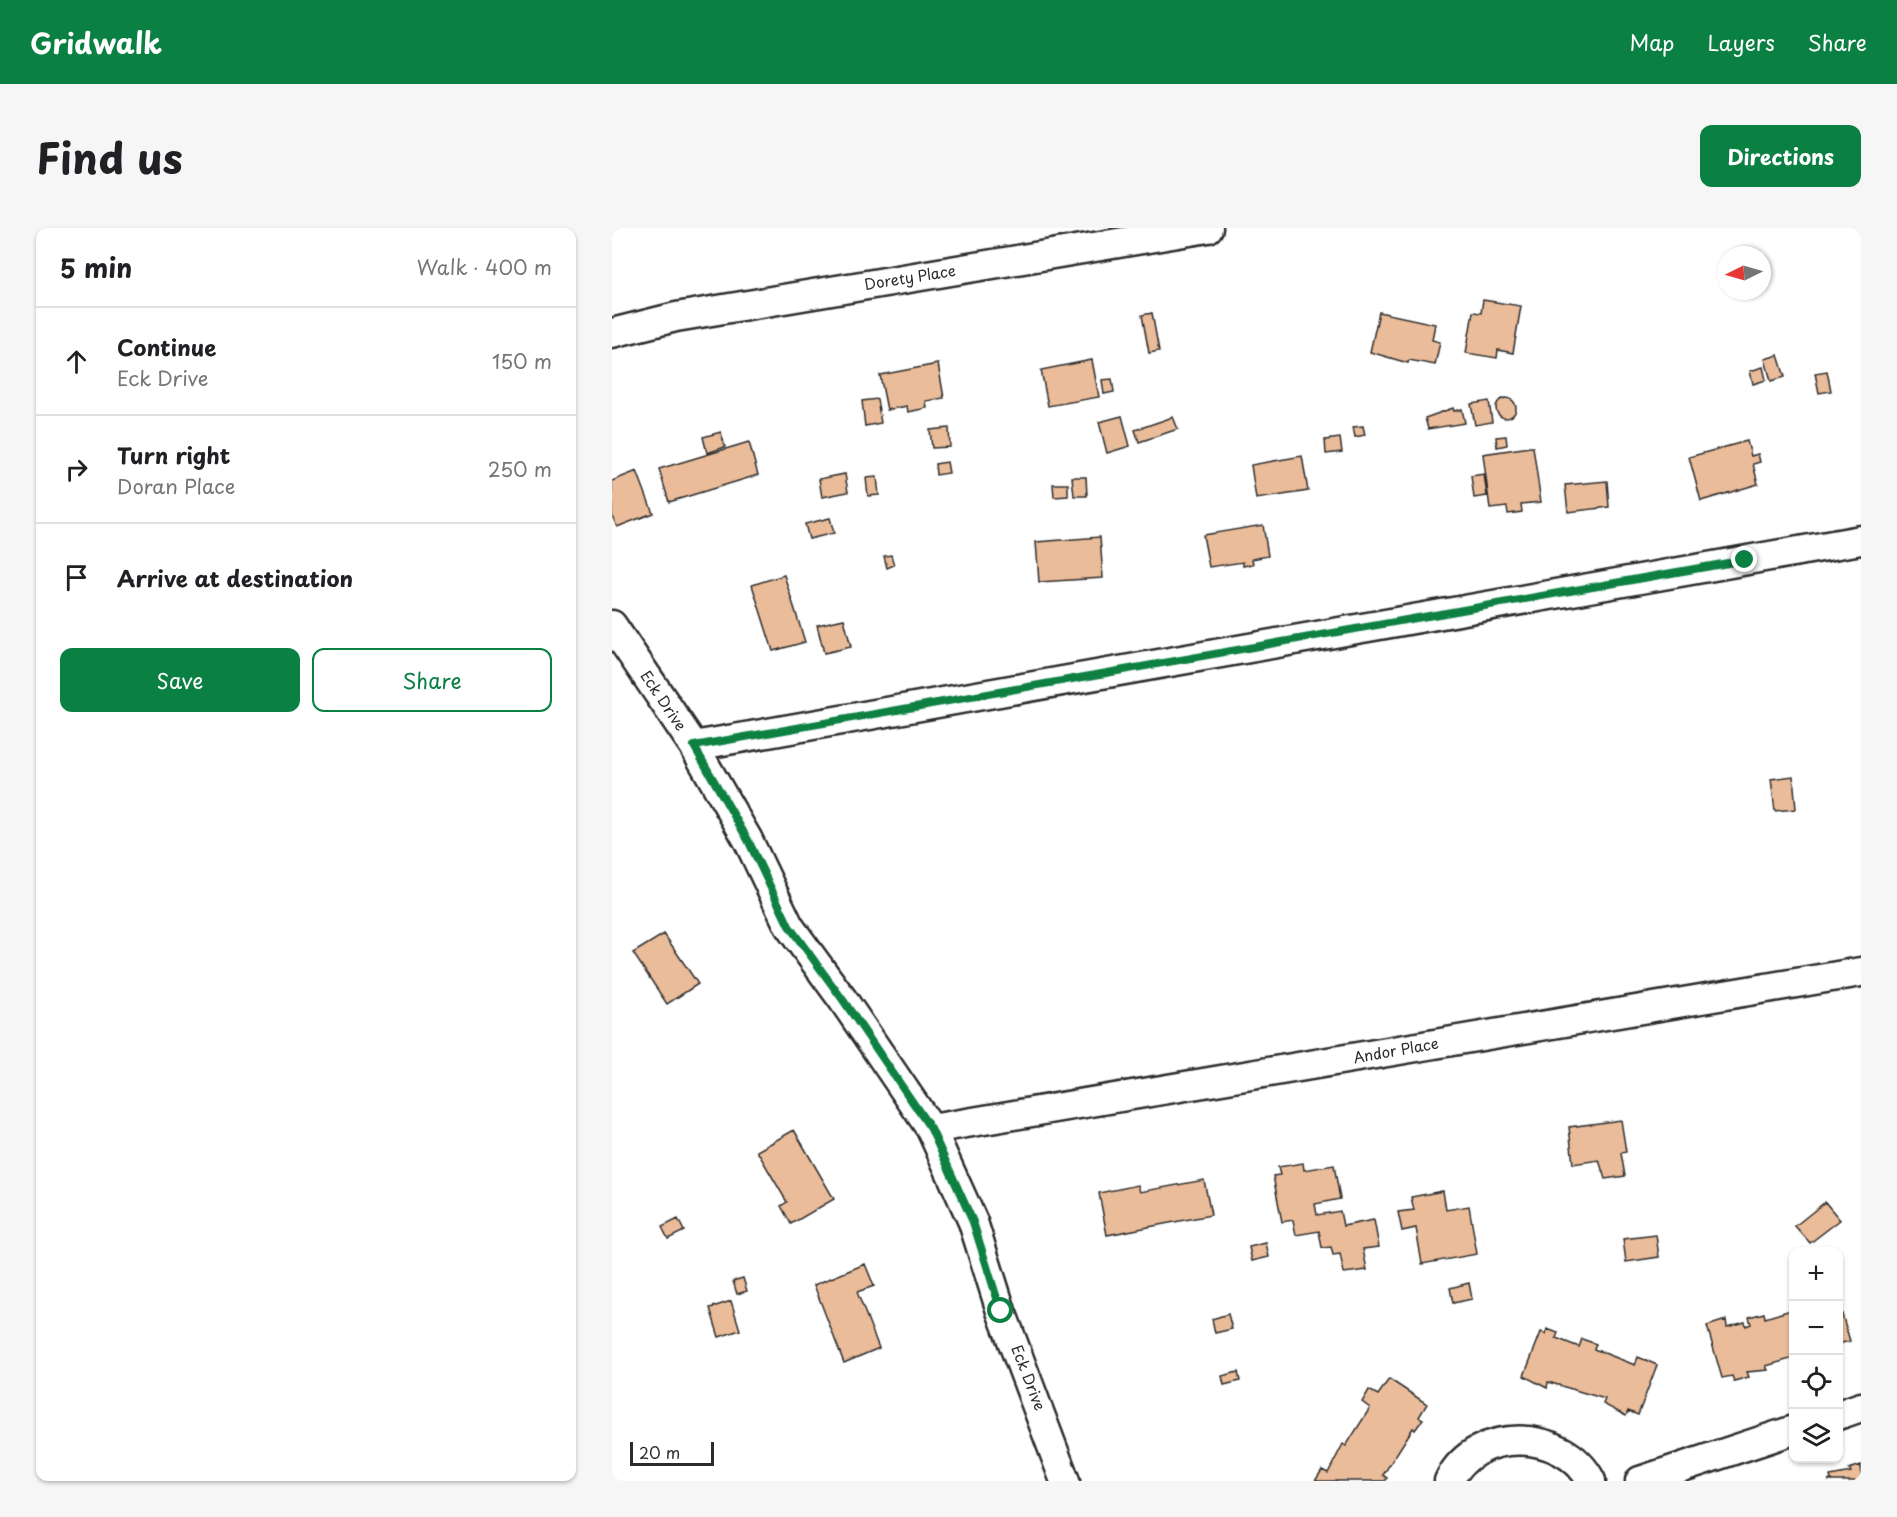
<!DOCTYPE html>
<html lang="en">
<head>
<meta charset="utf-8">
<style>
	body { margin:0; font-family:"Playpen Sans",sans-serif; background:#f6f6f6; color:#202124 }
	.controls { position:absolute; right:18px; bottom:18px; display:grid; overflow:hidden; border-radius:12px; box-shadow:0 2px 4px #0004 }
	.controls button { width:54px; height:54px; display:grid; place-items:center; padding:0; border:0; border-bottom:2px solid #e0e0e0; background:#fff; color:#202124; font:30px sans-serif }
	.compass { position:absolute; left:1105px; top:18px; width:54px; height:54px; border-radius:50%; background:#fff; box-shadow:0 2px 4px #0004; rotate:265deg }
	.scale { position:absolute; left:18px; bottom:15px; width:84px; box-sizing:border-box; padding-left:6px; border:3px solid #2b2b2b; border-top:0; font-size:16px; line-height:21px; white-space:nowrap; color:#2b2b2b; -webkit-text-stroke:4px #fff; paint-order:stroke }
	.stop { position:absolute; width:18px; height:18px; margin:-14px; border:4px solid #0b8043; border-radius:50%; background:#fff }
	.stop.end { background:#0b8043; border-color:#fff; box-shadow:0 2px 6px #0008 }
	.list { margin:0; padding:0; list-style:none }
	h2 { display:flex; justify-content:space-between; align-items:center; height:78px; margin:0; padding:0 24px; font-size:26px }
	h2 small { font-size:20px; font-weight:400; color:#757577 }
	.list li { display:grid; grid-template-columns:39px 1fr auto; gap:18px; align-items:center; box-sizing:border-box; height:108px; padding:0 24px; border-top:2px solid #e0e0e0 }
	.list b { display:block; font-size:22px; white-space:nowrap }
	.list p { margin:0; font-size:20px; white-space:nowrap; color:#757577 }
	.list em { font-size:20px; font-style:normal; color:#757577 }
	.actions { display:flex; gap:12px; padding:18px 24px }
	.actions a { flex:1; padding:14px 0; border:2px solid #0b8043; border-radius:12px; text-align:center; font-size:21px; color:#0b8043 }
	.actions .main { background:#0b8043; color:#fff }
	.icon { flex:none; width:33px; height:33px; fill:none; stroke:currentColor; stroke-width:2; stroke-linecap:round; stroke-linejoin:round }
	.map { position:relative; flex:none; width:1249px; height:1253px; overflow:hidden; border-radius:12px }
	header { display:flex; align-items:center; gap:36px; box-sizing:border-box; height:84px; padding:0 30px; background:#0b8043; color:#fff }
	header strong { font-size:28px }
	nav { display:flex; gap:33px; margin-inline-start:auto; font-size:21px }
	.intro { display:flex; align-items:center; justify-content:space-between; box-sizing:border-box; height:144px; padding:0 36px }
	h1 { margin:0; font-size:42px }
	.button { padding:15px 27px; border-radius:12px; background:#0b8043; color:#fff; font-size:21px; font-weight:700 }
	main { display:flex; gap:36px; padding:0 36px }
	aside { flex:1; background:#fff; border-radius:12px; box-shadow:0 2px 4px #0004 }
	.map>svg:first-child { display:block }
	.building { fill:#eabc9a; stroke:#2b2b2b; stroke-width:1.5 }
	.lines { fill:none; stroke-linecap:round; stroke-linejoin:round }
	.street-casing { stroke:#2b2b2b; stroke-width:33 }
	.street { stroke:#fff; stroke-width:28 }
	.route { stroke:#0b8043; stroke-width:8 }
	.labels { text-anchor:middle; stroke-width:6; stroke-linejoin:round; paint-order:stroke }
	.street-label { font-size:15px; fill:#2b2b2b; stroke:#fff }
</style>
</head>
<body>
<header>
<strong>Gridwalk</strong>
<nav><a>Map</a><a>Layers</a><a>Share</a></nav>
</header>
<div class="intro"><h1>Find us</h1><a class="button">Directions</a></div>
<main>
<aside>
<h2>5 min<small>Walk · 400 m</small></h2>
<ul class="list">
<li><svg class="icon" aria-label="ahead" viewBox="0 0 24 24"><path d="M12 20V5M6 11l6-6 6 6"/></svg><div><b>Continue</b><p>Eck Drive</p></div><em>150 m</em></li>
<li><svg class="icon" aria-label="right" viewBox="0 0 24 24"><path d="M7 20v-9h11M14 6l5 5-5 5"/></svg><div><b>Turn right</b><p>Doran Place</p></div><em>250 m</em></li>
<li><svg class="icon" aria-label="arrive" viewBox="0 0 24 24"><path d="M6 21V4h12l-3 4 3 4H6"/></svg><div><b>Arrive at destination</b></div></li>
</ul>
<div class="actions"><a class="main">Save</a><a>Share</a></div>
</aside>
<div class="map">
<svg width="1249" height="1253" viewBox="0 0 1249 1253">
	<rect width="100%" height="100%" fill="#fff"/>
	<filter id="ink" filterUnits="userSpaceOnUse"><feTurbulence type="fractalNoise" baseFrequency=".0167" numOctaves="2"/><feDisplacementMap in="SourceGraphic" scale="12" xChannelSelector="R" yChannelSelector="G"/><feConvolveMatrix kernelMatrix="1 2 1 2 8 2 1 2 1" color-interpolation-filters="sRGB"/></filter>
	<g filter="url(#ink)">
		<path class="building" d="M871,72l38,6 -8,47 -15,-3 -1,8 -31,-5 7,-41 8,1z
			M767,84l56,12 -3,16 8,2 -5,23 -26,-5 -1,3 -38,-11z
			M540,85l7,38 -10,2 -7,-38z
			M1166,127l7,22 -14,4 -6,-22z
			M480,132l7,37 -51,9 -7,-36z
			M326,136l6,34 -18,3 1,7 -19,4 -1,-6 -20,4 -7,-35z
			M1151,139l3,13 -13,4 -3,-13z
			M1215,143l4,20 -12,2 -4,-20z
			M500,151l2,13 -10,2 -2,-14z
			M884 180a10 10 0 1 1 20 0a10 10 0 1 1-20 0Z
			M265,171l4,24 -16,3 -3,-25z
			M877,173l3,21 -17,3 -4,-21z
			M841,180l1,3 8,-2 3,14 -37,6 -3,-11z
			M510,188l8,30 -23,7 -8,-31z
			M561,189l5,12 -39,13 -4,-12z
			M751,198l2,9 -10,2 -2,-10z
			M337,200l1,19 -18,1 -2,-18z
			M109,204l4,15 -18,6 -4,-16z
			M894,208l1,9 -10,2 -1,-10z
			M728,210l2,14 -16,2 -1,-14z
			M1135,213l4,15 7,-2 2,8 -7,2 5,20 -57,17 -12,-44z
			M137,214l9,33 -89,27 -10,-33z
			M918,219h3l8,55 -20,2 1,8 -14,2 -1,-7 -17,2 -7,-55z
			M690,228l6,35 -52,8 -5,-34z
			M335,234l2,11 -13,2 -1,-11z
			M25,243l16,42 -36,14 -5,-12v-34z
			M233,246l3,18 -26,5 -3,-18z
			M872,246l3,22 -13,2 -3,-22z
			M265,249l2,18 -11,1 -2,-18z
			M460,249h14l1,19h-13z
			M995,253l2,26 -41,5 -3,-27z
			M441,256h15v12l-14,1z
			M218,290l4,15 -25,6 -4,-15z
			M651,297l5,31 -16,3 1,5 -10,2v-4l-34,5 -6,-32z
			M488,309l3,41 -64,4 -3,-40z
			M279,327l3,10 -7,3 -3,-12z
			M172,347l21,67 -32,9 -21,-66z
			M232,391l7,28 -27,6 -7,-28z
			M1181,548l3,33 -21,2 -4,-32z
			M52,706l34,50 -31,20 -34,-51z
			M1009,892l5,32 -5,1 4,23 -20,3 -6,-19 -26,4 -4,-37z
			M182,902l40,69 -43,25 -10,-18 6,-4 -30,-51z
			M691,935l1,7 30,-5 6,34 -25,5 2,11 23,-4 3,15 31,-6 5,27 -16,2 4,21 -23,3 -4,-19 -7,1 -2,-8 -9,1 -3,-17 -23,4 -3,-15 -11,2 -9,-46 7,-1 -2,-8z
			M592,952l7,35 -104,20 -8,-42 39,-8 2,7z
			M831,963l3,19 23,-4 8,48 -55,10 -6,-36 -14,3 -4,-19 16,-2 -3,-13z
			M1213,974l15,18 -30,23 -15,-17z
			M66,991l6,12 -16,8 -6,-12z
			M1044,1007l3,22 -33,5 -3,-23z
			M654,1015l3,14 -17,4 -3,-14z
			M253,1036l9,22 -17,6 22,56 -35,15 -30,-78z
			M131,1050l4,13 -10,3 -4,-13z
			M857,1055l3,16 -19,4 -3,-15z
			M119,1073l9,29 -21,7 -9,-29z
			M1226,1073l12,40 -12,3z
			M1179,1078h3v52l-28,8 2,4 -21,2 2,5 -15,4 -2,-5 -10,2 -15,-52 19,-6 1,7 18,-5 1,4 5,-2 -2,-7 15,-4 1,5 26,-8z
			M616,1086l4,15 -17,4 -3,-14z
			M935,1101l11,4 -2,5 23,9 3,-8 14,5 -2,5 41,16 3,-8 19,8 -19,50 -10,-4 -2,5 -23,-12 2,-5 -57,-17 -1,6 -23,-12 17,-44 5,2z
			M626,1144l2,9 -16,4 -2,-9z
			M777,1151l38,25 -8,13 4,2 -8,11 -2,-2 -30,47 4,3 -2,3h-70l7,-11 6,3 15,-29 3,2 24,-38 -8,-6 7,-12 9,5z
			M1249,1237v16h-33l3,-1 -1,-4 21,-4 -2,-3z"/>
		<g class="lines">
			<defs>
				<path id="street" d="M0,105l64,-16 532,-89
					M0,397l82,121 54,94 41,86 54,74 88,129 42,93 28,89 64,170
					M82,518l1167,-206
					M319,901l930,-157
					M1226,1187l23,-8
					M837,1253c26,-55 115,-53 142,0
					M1028,1253l154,-51"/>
			</defs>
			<use href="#street" class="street-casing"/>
			<use href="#street" class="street"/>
		</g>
	</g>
	<g class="lines" filter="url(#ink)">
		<path class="route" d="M389,1083l-28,-89 -42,-93 -88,-129 -54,-74 -41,-86 -54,-94 1051,-186"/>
	</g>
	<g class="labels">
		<g class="street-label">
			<text transform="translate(298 50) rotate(-9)" y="5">Dorety Place</text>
			<text transform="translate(51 473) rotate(56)" y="5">Eck Drive</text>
			<text transform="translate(784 823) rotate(-10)" y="5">Andor Place</text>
			<text transform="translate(416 1150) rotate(69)" y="5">Eck Drive</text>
		</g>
	</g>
</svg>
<div class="controls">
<button>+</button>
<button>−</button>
<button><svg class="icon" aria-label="locate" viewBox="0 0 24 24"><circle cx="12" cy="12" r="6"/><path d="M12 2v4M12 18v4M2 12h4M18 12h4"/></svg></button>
<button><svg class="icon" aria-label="layers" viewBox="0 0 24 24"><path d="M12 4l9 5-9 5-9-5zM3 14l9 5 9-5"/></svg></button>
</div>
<svg class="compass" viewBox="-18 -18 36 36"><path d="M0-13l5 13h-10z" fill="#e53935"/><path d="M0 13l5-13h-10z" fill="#757577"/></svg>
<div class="scale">20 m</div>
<div class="stop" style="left:389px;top:1083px"></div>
<div class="stop end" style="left:1133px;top:332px"></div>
</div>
</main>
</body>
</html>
